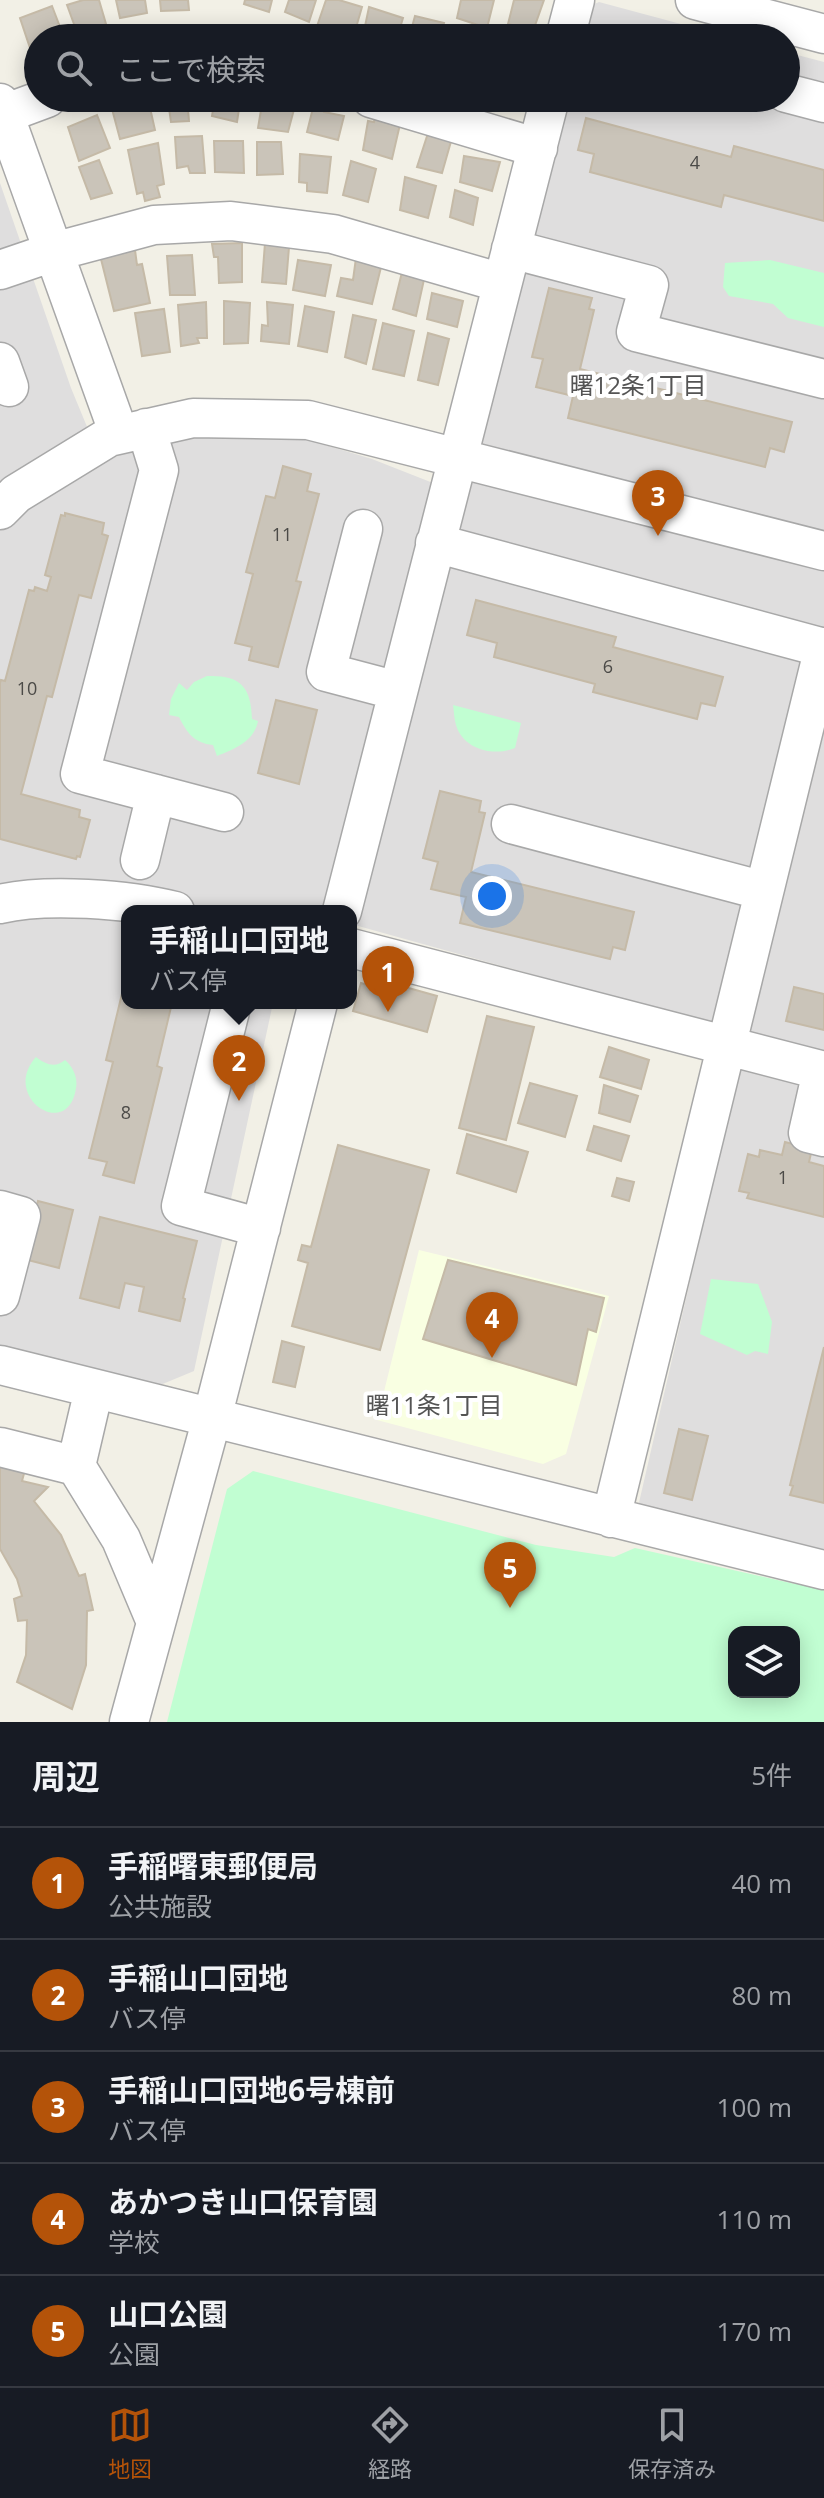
<!DOCTYPE html>
<html lang="ja">
<head>
<meta charset="utf-8">
<style>
	body { margin:0; font-family:"Open Sans","Noto Sans JP",sans-serif; background:#20242c; color:#f1f3f6 }
	.controls { position:absolute; right:24px; bottom:24px; display:grid; overflow:hidden; border-radius:16px; box-shadow:0 4px 20px #0003 }
	.controls button { width:72px; height:72px; display:grid; place-items:center; padding:0; border:0; border-bottom:2px solid #363941; background:#171b24; color:#f1f3f6; font:40px sans-serif }
	.you { position:absolute; left:492px; top:896px; width:28px; height:28px; margin:-20px; border:6px solid #fff; border-radius:50%; background:#1a73e8; box-shadow:0 0 0 12px #1a73e833 }
	.badge { display:grid; place-items:center; width:52px; height:52px; border-radius:50%; background:#b45309; color:#fff; font-size:26px; font-weight:700 }
	.pin { position:absolute; translate:-50% -66px; filter:drop-shadow(0 2px 4px #0008) }
	.pin::after { content:''; position:absolute; top:42px; width:28px; height:24px; background:inherit; clip-path:polygon(0 0,100% 0,50% 100%) }
	.popup { position:absolute; left:121px; top:905px; width:236px; height:104px; box-sizing:border-box; display:grid; place-content:center; border-radius:16px; background:#171b24; filter:drop-shadow(0 2px 6px #0005); font-size:26px; white-space:nowrap; color:#9ea1a6 }
	.popup b { font-size:30px; color:#f1f3f6 }
	.popup::after { content:''; position:absolute; left:50%; top:100%; margin-left:-16px; border:16px solid transparent; border-top-color:#171b24 }
	.list { margin:0; padding:0; list-style:none }
	h2 { display:flex; justify-content:space-between; align-items:center; height:104px; margin:0; padding:0 32px; font-size:34px }
	h2 small { font-size:26px; font-weight:400; color:#9ea1a6 }
	.list li { display:grid; grid-template-columns:52px 1fr auto; gap:24px; align-items:center; box-sizing:border-box; height:112px; padding:0 32px; border-top:2px solid #363941 }
	.list b { display:block; font-size:30px; white-space:nowrap }
	.list p { margin:0; font-size:26px; white-space:nowrap; color:#9ea1a6 }
	.list em { font-size:26px; font-style:normal; color:#9ea1a6 }
	.icon { flex:none; width:44px; height:44px; fill:none; stroke:currentColor; stroke-width:2; stroke-linecap:round; stroke-linejoin:round }
	.map { position:relative; flex:none; width:824px; height:1722px; overflow:hidden }
	.search { position:absolute; background:#171b24; box-shadow:0 4px 20px #0003; left:24px; right:24px; top:24px; height:88px; display:flex; align-items:center; gap:20px; box-sizing:border-box; padding:0 28px; border-radius:44px; color:#9ea1a6; font-size:30px }
	.sheet { height:664px; background:#171b24 }
	nav { display:flex; justify-content:space-around; align-items:center; box-sizing:border-box; height:112px; border-top:2px solid #363941; background:#171b24; font-size:22px; color:#9ea1a6 }
	nav a { display:grid; justify-items:center; gap:4px }
	nav .on { color:#b45309 }
	.map>svg:first-child { display:block }
	.residential { fill:#dfdede }
	.education { fill:#f9ffe2 }
	.park { fill:#c1fed2; fill-rule:evenodd }
	.building { fill:#cac4b9; stroke:#c5baa7; stroke-width:2 }
	.lines { fill:none; stroke-linecap:round; stroke-linejoin:round }
	.minor-casing { stroke:#a8a8a8; stroke-width:41 }
	.minor { stroke:#fff; stroke-width:38 }
	.labels { text-anchor:middle; stroke-width:8; stroke-linejoin:round; paint-order:stroke }
	.number-label { font-size:18px; fill:#4b4a47 }
	.neighbourhood-label { font-size:24px; fill:#545454; stroke:#fff }
</style>
</head>
<body>
<div class="map">
<svg width="824" height="1722" viewBox="0 0 824 1722">
	<rect width="100%" height="100%" fill="#f2f0e6"/>
	<path class="residential" d="M599,2l134,36h-153l8,-31z
		M786,52l38,10v1488l-186,-43 109,-473 -396,-110v-13l-57,-2 -1,2h-166v92h146l-79,368 -41,17 -153,-38v-1167l71,205 31,75 36,-16 59,-11 62,-5 53,10 60,18 89,35 103,-396h222z"/>
	<path class="education" d="M419,1250l190,46 -43,158 -23,10 -166,-44z"/>
	<path class="park" d="M770,260l54,13v54l-36,-9 -15,-14 -44,-8 -6,-9 2,-24z
		M207,676c33,-1 44,10 45,43l6,2c-4,21 -24,28 -41,35l-4,-11c-19,-2 -26,-12 -34,-28l-10,-2 2,-16 8,-16 8,7 7,-8z
		M453,705l68,18 -6,25c-22,9 -52,1 -59,-23 -2,-6 -2,-14 -3,-20z
		M36,1057c10,8 20,11 29,3 8,7 13,17 11,28 -8,54 -76,9 -40,-31z
		M711,1279l47,5 14,38 -4,32 -13,-3 -8,4 -47,-21z
		M253,1471l283,74 78,12 21,-9 160,36h29v138h-657l60,-233zM734,1632h60v60h-60z"/>
	<path class="building" d="M83,0h16l7,24 -28,11 -11,-30z
		M116,0h29l2,13 -27,5z
		M160,0h28l1,10 -28,1z
		M245,0h27l-3,12 -25,-8z
		M289,0h27l-7,22 -24,-10z
		M326,0h13l23,7 -9,31h-30l-9,-3z
		M461,0h33l-7,28 -30,-10z
		M514,0h30l-11,31 -25,-7z
		M52,6l11,29 -25,3v7l-8,3 -10,-30z
		M369,7l34,11 -6,20h-15l-18,-7z
		M415,16l29,7 -4,15h-31z
		M165,98h22l2,23 -18,1 -2,-14h-4z
		M215,98h19l-1,10 6,1 -2,13 -25,-6z
		M263,98h34l-9,34 -30,-4z
		M148,99l7,31 -35,9 -8,-30z
		M315,100l10,2 -1,10 20,4 -6,24 -31,-8z
		M376,114l25,6 -9,39 -29,-9 5,-29 6,1z
		M97,115l13,33 -31,13 -11,-34z
		M586,118l145,39 3,-11 90,24v51l-100,-26 -3,12 -131,-35 4,-18 -16,-4z
		M429,130l23,8 -10,35 -25,-6z
		M202,136l3,37h-15l-2,-7 -11,2 -2,-31z
		M214,141h29l1,32 -29,-1z
		M257,142h24l2,32 -26,1z
		M158,143l6,41 -7,2 3,11 -15,4 -2,-9 -6,2 -9,-44z
		M300,154l31,3 -4,36 -20,-2v-8l-8,-1z
		M464,156l36,6 -8,29 -32,-9z
		M99,160l13,33 -21,6 -12,-32z
		M351,161l25,8 -8,33 -25,-7z
		M405,177l31,9 -8,32 -28,-8z
		M455,190l23,8 -5,27 -23,-8z
		M242,243v39l-23,1 -1,-26h-4l-2,-13z
		M265,243l24,4 -3,37 -24,-2z
		M135,250l2,15 5,-1 8,39 -36,8 -14,-56z
		M192,255l3,40h-25l-3,-39z
		M356,258l26,5 -10,41 -35,-8 4,-18 12,2z
		M298,260l33,5 -6,31 -32,-6z
		M403,268l22,7 -9,41 -23,-7z
		M549,288l43,10 -3,11 5,1 -14,59 212,53 -8,30 -14,-4 -5,19 -197,-49 5,-22 -37,-9 7,-28 -11,-2z
		M432,293l31,8 -6,26 -30,-8z
		M224,301l26,2 -2,40 -24,1z
		M206,302l1,36h-10l2,5 -18,3 -3,-41z
		M267,302l26,3 -4,39 -28,-3 1,-16 6,1z
		M305,306l29,6 -7,40 -29,-6z
		M164,309l6,43 -28,4 -7,-43z
		M353,315l23,5 -10,44 -21,-7z
		M383,323l31,8 -10,45 -31,-7z
		M428,333l21,6 -11,46 -20,-5z
		M283,466l28,8 -4,17 12,3 -23,87 5,1 -23,85 -29,-7 3,-13 -17,-4 18,-69 -7,-2 20,-76 9,2z
		M65,513l39,10 -2,11 6,2 -17,62 -12,-3 -27,102 -5,-1 -26,98 59,16 -1,7 11,3 -10,37 -3,-1 -1,3 -76,-20v-156l1,-3 4,1 24,-91 5,1 1,-4 12,4 4,-14 -6,-2 16,-60 4,1z
		M476,600l140,37 -3,10 110,30 -8,29 -14,-3 -4,16 -104,-27 2,-8 -101,-27 3,-14 -30,-8z
		M276,700l41,10 -18,74 -41,-11z
		M440,791l41,10 -2,11 6,1 -14,59 163,40 -9,38 -12,-3 -3,12 -150,-36 6,-26 -35,-8 7,-27 -15,-4z
		M127,973v30h45l-15,63 5,2 -28,115 -31,-8 4,-13 -18,-4 24,-96 -7,-2z
		M380,980l57,16 -10,36 -74,-21 8,-28 17,5z
		M794,987l30,7v36l-38,-9z
		M487,1016l47,11 -28,113 -47,-12z
		M609,1047l40,13 -8,29 -41,-12z
		M530,1083l47,13 -12,41 -47,-14z
		M604,1085l34,11 -8,26 -31,-9z
		M594,1126l35,10 -8,25 -34,-11z
		M467,1134l61,18 -12,40 -59,-19z
		M785,1142l27,7 -3,13 15,4v51l-77,-19 2,-5 -10,-2 9,-37 11,3 1,-7 22,5z
		M338,1145l91,25 -49,180 -88,-24 16,-63 -10,-3 4,-15 9,2z
		M617,1178l17,4 -5,19 -17,-5z
		M38,1201l35,9 -14,58 -35,-9z
		M100,1217l97,24 -14,57 2,1 -5,22 -41,-10 5,-24 -19,-4 -6,25 -39,-10z
		M448,1260l156,38 -8,34 -8,-3 -12,56 -153,-46z
		M282,1341l22,6 -9,40 -22,-5z
		M824,1347v156l-34,-8 3,-9 -3,-1z
		M679,1429l29,7 -16,64 -28,-7z
		M0,1460l26,6 -4,15 26,6 -14,14 27,34 18,41 6,-2 8,36 -6,1 -1,54 -14,44 -55,-27 9,-27 1,-35 -9,1 -4,-22 8,-3 -5,-17 -17,-30z"/>
	<g class="lines">
		<defs>
			<path id="minor" d="M695,0l129,34
				M565,38l10,-38
				M786,93l38,10
				M371,98l167,50
				M0,103l119,331
				M4,114l43,-16
				M511,249l138,36 -13,47 188,47
				M0,270l53,-18 101,-27 77,-4 102,13 169,49
				M0,362l9,25
				M146,428l13,42 -79,304 144,38
				M0,510l16,-16 93,-57 84,-19 115,2 516,131
				M363,529l-37,143 72,19
				M435,543l389,105
				M511,824l253,67
				M140,860l16,-66
				M0,904c46,-11 129,-5 175,7
				M342,911l208,-813
				M351,948l473,123
				M231,1007l-50,199 80,22
				M822,1071l-14,62 16,4
				M0,1210l21,6 -21,80
				M0,1365l824,205
				M0,1447l76,19 45,73 35,83
				M76,1466l18,-77
				M611,1518l213,-871
				M129,1722l83,-304 106,-415"/>
		</defs>
		<use href="#minor" class="minor-casing"/>
		<use href="#minor" class="minor"/>
	</g>
	<g class="labels">
		<g class="number-label">
			<text x="695" y="169">4</text>
			<text x="282" y="541">11</text>
			<text x="608" y="673">6</text>
			<text x="27" y="695">10</text>
			<text x="126" y="1119">8</text>
			<text x="783" y="1184">1</text>
		</g>
		<g class="neighbourhood-label">
			<text x="638" y="394">曙12条1丁目</text>
			<text x="434" y="1414">曙11条1丁目</text>
		</g>
	</g>
</svg>
<div class="controls">
<button><svg class="icon" aria-label="layers" viewBox="0 0 24 24"><path d="M12 4l9 5-9 5-9-5zM3 14l9 5 9-5"/></svg></button>
</div>
<div class="you"></div>
<div class="pin badge" style="left:388px;top:1012px">1</div>
<div class="pin badge" style="left:239px;top:1101px">2</div>
<div class="popup"><b>手稲山口団地</b>バス停</div>
<div class="pin badge" style="left:658px;top:536px">3</div>
<div class="pin badge" style="left:492px;top:1358px">4</div>
<div class="pin badge" style="left:510px;top:1608px">5</div>
<div class="search"><svg class="icon" aria-label="search" viewBox="0 0 24 24"><circle cx="10" cy="10" r="6"/><path d="M15 15l6 6"/></svg>ここで検索</div>
</div>
<section class="sheet">
<h2>周辺<small>5件</small></h2>
<ul class="list">
<li><span class="badge">1</span><div><b>手稲曙東郵便局</b><p>公共施設</p></div><em>40 m</em></li>
<li><span class="badge">2</span><div><b>手稲山口団地</b><p>バス停</p></div><em>80 m</em></li>
<li><span class="badge">3</span><div><b>手稲山口団地6号棟前</b><p>バス停</p></div><em>100 m</em></li>
<li><span class="badge">4</span><div><b>あかつき山口保育園</b><p>学校</p></div><em>110 m</em></li>
<li><span class="badge">5</span><div><b>山口公園</b><p>公園</p></div><em>170 m</em></li>
</ul>
</section>
<nav>
<a class="on"><svg class="icon" aria-label="map" viewBox="0 0 24 24"><path d="M3 6l6-2 6 2 6-2v14l-6 2-6-2-6 2zM9 4v14M15 6v14"/></svg>地図</a>
<a><svg class="icon" aria-label="directions" viewBox="0 0 24 24"><path d="M12 3l9 9-9 9-9-9zM9 14v-3h6M13 9l2 2-2 2"/></svg>経路</a>
<a><svg class="icon" aria-label="saved" viewBox="0 0 24 24"><path d="M7 4h10v16l-5-4-5 4z"/></svg>保存済み</a>
</nav>
</body>
</html>
